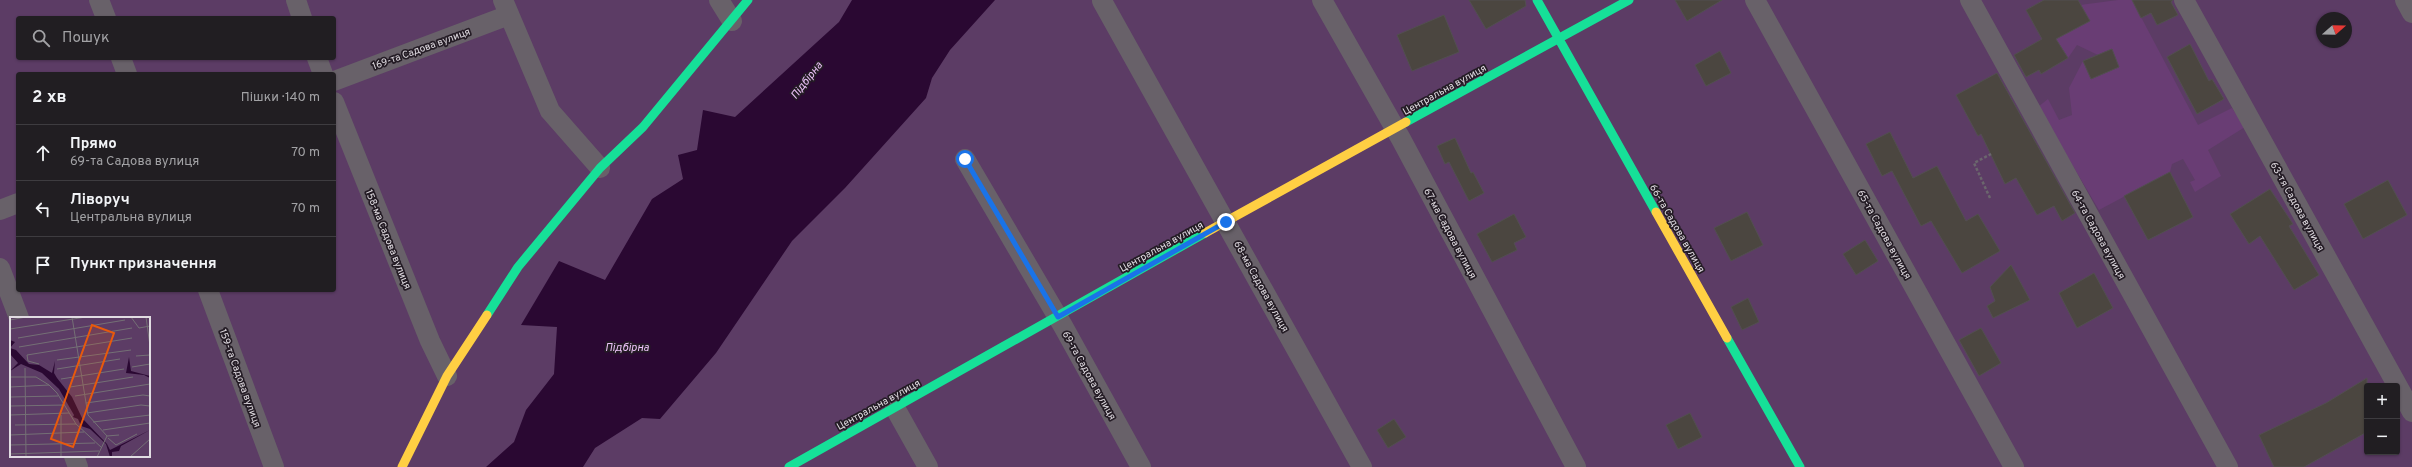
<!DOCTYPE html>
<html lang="uk">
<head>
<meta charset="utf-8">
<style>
	body { margin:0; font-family:Overpass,sans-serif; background:#29272a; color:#f1f3f6 }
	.controls { position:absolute; right:12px; bottom:12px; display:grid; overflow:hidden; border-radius:4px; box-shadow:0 1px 3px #0004 }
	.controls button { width:36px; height:36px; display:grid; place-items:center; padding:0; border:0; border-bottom:1px solid #3e3c40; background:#211e22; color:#f1f3f6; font:20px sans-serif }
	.compass { position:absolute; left:2316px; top:12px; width:36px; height:36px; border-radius:50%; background:#211e22; box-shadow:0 1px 3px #0004; rotate:70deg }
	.stop { position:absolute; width:12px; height:12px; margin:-9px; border:3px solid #1a73e8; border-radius:50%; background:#fff }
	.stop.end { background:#1a73e8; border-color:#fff; box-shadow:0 1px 4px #0008 }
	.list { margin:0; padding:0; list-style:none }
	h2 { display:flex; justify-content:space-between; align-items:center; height:52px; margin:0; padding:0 16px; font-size:17px }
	h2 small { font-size:13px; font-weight:400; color:#a2a2a5 }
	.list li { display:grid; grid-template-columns:26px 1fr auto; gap:12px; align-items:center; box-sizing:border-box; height:56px; padding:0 16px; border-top:1px solid #3e3c40 }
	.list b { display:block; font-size:15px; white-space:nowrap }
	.list p { margin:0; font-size:13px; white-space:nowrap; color:#a2a2a5 }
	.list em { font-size:13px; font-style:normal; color:#a2a2a5 }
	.icon { flex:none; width:22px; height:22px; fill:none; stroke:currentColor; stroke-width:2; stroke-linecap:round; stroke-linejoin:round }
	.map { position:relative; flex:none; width:2412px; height:467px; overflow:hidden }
	.search { position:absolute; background:#211e22; box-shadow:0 1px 3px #0004; left:16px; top:16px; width:320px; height:44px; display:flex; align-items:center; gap:10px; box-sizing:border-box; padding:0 14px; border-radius:4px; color:#a2a2a5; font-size:15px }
	.panel { position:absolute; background:#211e22; box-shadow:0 1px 3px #0004; left:16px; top:72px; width:320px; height:220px; border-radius:4px }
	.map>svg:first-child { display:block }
	.green { fill:#5c3c65; fill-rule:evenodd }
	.forest { fill:#693d74 }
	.water { fill:#2a0832 }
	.building { fill:#4b4640; stroke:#524f50 }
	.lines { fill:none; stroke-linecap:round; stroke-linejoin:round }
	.path { stroke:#6b666d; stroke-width:2.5; stroke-dasharray:3 2; stroke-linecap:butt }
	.street { stroke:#686169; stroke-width:20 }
	.fast { stroke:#16e098; stroke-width:9 }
	.slow { stroke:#ffcf43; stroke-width:9 }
	.route { stroke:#1a73e8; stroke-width:5 }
	.labels { text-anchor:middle; stroke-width:3.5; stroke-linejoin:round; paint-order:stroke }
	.street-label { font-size:10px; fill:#e1dce2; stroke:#241c25 }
	.water-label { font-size:11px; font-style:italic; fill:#eec4fa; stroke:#241c25 }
	.inset-road { fill:none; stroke:#747075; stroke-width:1 }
	.view { fill:#e8590c; fill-opacity:0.15; stroke:#e8590c; stroke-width:2 }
	.inset-edge { fill:none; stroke:#e1dce2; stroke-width:2 }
</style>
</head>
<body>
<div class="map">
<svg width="2412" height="467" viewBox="0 0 2412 467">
	<rect width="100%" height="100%" fill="#2c282d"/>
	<path class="green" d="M0,0h2412v467h-2412zM18,18h316v40h-316zM2322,18h24v24h-24zM18,74h316v216h-316zM11,318h138v138h-138zM2367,386h30v66h-30z"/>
	<path class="forest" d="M2118,0h14l66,125 34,-17 13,19 -37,23 13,26 -26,16 -5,-10 5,-2 -12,-21 -11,5 -2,8 -71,38 -61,-103 10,-8 11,21 13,-5 -3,-27 14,-27 8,18 28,-12 -8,-18 -13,6 -21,-10 -9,13 -12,-19 24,-34z"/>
	<path class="water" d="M852,0h143l-45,50 -18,28 -6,20 -81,90 -53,53 -76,112 -56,66 -18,-1 -47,30 -12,19h-97l28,-25 12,-32 28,-36 3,-47 -36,-2 38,-64 46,19 47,-81 31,-20 -5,-24 19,-5 6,-40 32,7 104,-95z"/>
	<path class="building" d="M1469,0h56l1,6 -40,23z
		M1675,0h47l-35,21z
		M2044,0h34l12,21 -34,18 12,19 -27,16 -2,-4 -13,7 -12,-22 28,-16 -16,-29z
		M2132,0h41l-2,2 7,13 -21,10 -6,-12 -10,5z
		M1444,15l15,37 -47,19 -15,-36z
		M2190,44l19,37 3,-2 12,20 -27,15 -30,-57z
		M2112,49l7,18 -28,12 -8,-18z
		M1720,51l11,22 -25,13 -11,-21z
		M1997,73l78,140 -13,8 -8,-15 -17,9 -21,-37 -11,6 -24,-50 -3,2 -22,-41z
		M1890,132l23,46 24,-12 29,55 12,-7 22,37 -38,22 -31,-52 -10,5 -29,-55 -10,5 -16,-32z
		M1455,138l16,35 2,-1 11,21 -15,8 -20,-39 -4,2 -8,-18z
		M2170,172l23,45 -45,23 -24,-44z
		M2388,180l19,35 -44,24 -19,-35z
		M2270,189l23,35 -4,2 30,49 -25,15 -34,-54 -11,8 -19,-30z
		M1747,212l16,33 -32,16 -17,-33z
		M1514,214l12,23 -12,6 3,7 -25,12 -15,-28z
		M1865,240l13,21 -22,14 -13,-21z
		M2011,265l19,35 -37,18 -6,-12 8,-5 -5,-14z
		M2094,273l19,35 -36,20 -18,-35z
		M1748,298l11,24 -17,8 -11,-23z
		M1981,328l20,35 -22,13 -20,-36z
		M2367,378v54l-63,35h-30l-15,-32 67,-32z
		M1690,413l12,24 -24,12 -12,-24z
		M1394,419l12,18 -18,11 -11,-18z"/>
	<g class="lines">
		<path class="path" d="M1990,198l-16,-35 17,-9"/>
		<path class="street" d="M99,0l7,18
			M296,0l6,18
			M503,0l47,111 50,57
			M719,0l13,21
			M1322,0l79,139 175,328
			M1755,0l259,467
			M1970,0l258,467
			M2184,0l228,412
			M2405,0l7,13
			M1102,1l260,466
			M121,58l6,16
			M317,58l6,16
			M334,81l175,-66
			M334,102l96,239 17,35
			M965,159l98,167 78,141
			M0,210l18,-7
			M0,268l19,50
			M208,290l66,177
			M895,408l33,59
			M74,456l4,11"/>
		<path class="fast" d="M1537,0l119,212
			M1406,122l223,-122
			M487,315l31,-48 82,-99 43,-41 105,-127
			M1727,338l73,129
			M789,467l416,-234"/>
		<path class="slow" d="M1656,212l71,126
			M1205,233l201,-111
			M402,467l45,-91 40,-61"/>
	</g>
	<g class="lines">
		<path class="route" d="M965,159l93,158 168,-95"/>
	</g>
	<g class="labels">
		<g class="street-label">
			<text transform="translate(421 48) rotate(-20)" y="4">169-та Садова вулиця</text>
			<text transform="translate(1444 89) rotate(-29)" y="4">Центральна вулиця</text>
			<text transform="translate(2298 206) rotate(61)" y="4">63-тя Садова вулиця</text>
			<text transform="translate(1678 228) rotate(60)" y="4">66-та Садова вулиця</text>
			<text transform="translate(1451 233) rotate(62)" y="4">67-ма Садова вулиця</text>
			<text transform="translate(1885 234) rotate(61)" y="4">65-та Садова вулиця</text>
			<text transform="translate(2099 234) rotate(61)" y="4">64-та Садова вулиця</text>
			<text transform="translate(389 239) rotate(68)" y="4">158-ма Садова вулиця</text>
			<text transform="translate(1161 246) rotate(-29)" y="4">Центральна вулиця</text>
			<text transform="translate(1262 286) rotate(61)" y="4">68-ма Садова вулиця</text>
			<text transform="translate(1090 375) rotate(61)" y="4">69-та Садова вулиця</text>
			<text transform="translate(241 378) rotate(70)" y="4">159-та Садова вулиця</text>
			<text transform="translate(878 404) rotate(-29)" y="4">Центральна вулиця</text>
		</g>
		<g class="water-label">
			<text transform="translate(806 80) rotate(-52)" y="4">Підбірна</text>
			<text x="627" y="351">Підбірна</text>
		</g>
	</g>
	<g transform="translate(10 317)">
		<rect width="140" height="140" fill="#2c282d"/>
		<path d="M0,0h140v140h-140z" fill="#5c3c65"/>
		<path d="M0,23l5,2 -5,6 6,2 13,14 10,1 13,8 3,-12 -1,12 3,5 15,19 10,21 25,26 3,6 40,-20 -29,16 -2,5 -7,1v5h-2l-4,-13 -16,-15 -9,-3 -3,-7 -5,-2 1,-2 -15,-26 -17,-16 -21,-9 -11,7 8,-8 -8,-9zM119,40l2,14 19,5v2l-6,-3 -18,-2z" fill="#2a0832"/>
		<path class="inset-road" d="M62,0l16,98 19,21 -10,21M121,0l8,11 11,-2M136,0l4,29M0,3l16,-3M0,12l76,-12M8,21l107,-18M9,30l113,-19M126,39l14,-1M47,43l74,-10M29,47l-11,-3 -1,-6 105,-17M122,50l18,-3M15,51l1,89M47,52l63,-10M0,60h26l13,8 8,8 19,31 26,24M51,62l63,-10M0,70l39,-2M60,70l63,-10M65,79l75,-12M0,80l48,-1M76,86l57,-8 7,1M0,89l55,-1M77,96l54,-8 9,1M0,98l59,-2M51,98v42M83,105l57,-7M5,108l61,-1M93,113l47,-7v-3M0,118l74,-3M97,119l12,-1M98,121l8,7 21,-11M0,128l85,-2M0,137l89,-3M120,140l20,-18"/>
		<path class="view" d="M82,8l22,8 -41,114 -22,-8z"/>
		<rect width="140" height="140" class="inset-edge"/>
	</g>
</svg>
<div class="controls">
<button>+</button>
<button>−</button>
</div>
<svg class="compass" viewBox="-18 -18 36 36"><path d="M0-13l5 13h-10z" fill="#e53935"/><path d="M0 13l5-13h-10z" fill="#a2a2a5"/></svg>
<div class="stop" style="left:965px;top:159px"></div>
<div class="stop end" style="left:1226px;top:222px"></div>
<div class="search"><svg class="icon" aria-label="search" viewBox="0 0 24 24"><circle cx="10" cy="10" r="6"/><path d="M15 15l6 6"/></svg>Пошук</div>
<section class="panel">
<h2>2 хв<small>Пішки · 140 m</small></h2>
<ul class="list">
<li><svg class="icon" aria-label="ahead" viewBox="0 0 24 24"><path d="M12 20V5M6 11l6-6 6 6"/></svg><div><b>Прямо</b><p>69-та Садова вулиця</p></div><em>70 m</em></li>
<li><svg class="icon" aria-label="left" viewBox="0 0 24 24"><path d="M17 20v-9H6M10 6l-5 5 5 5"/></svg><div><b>Ліворуч</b><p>Центральна вулиця</p></div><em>70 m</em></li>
<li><svg class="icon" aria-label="arrive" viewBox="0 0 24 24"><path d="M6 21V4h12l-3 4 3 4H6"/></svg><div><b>Пункт призначення</b></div></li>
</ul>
</section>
</div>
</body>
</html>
